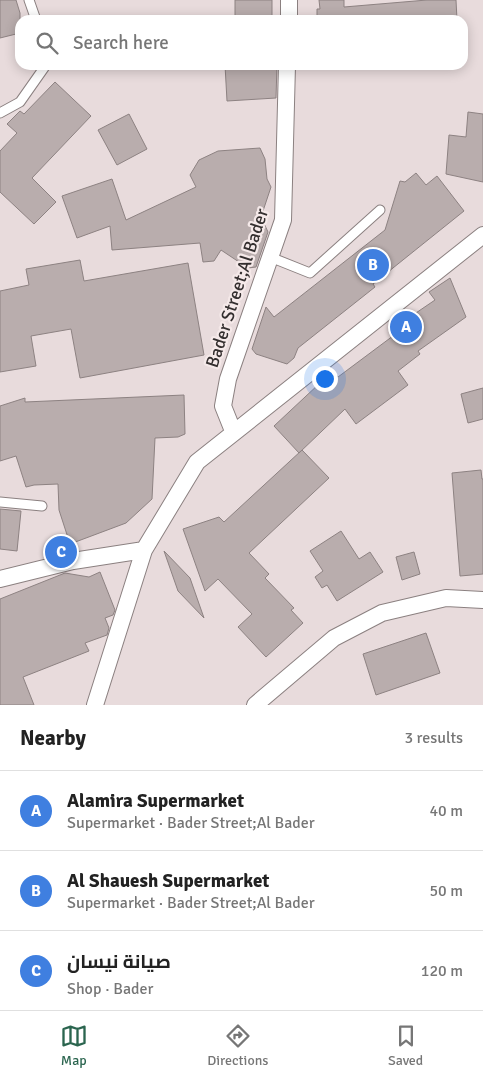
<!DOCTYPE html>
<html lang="en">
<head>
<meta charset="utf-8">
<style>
	body { margin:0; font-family:Signika,Cairo,sans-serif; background:#f6f6f6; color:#222 }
	.you { position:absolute; left:324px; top:378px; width:18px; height:18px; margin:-12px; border:4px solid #fff; border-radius:50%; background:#1a73e8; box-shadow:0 0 0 8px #1a73e833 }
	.badge { display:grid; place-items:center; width:32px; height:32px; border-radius:50%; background:#2b654f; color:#fff; font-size:16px; font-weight:700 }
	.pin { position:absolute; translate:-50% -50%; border:2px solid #fff; box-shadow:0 1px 5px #0006 }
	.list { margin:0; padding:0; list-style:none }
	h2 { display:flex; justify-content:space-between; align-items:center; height:65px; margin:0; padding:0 20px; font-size:21px }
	h2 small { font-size:16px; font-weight:400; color:#767676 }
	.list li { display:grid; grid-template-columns:32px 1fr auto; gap:15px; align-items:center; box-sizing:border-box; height:80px; padding:0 20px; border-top:1px solid #e0e0e0 }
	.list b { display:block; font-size:19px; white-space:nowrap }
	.list p { margin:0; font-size:16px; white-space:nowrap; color:#767676 }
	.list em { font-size:16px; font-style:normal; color:#767676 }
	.icon { flex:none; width:28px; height:28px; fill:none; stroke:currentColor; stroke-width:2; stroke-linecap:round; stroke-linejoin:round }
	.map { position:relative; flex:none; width:483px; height:705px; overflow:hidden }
	.search { position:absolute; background:#fff; box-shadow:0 2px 12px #0003; left:15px; right:15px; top:15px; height:55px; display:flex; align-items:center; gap:12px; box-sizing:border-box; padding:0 18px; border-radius:15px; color:#767676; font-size:19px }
	.sheet { height:305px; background:#fff }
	nav { display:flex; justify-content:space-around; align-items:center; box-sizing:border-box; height:70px; border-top:1px solid #e0e0e0; background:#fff; font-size:14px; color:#767676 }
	nav a { display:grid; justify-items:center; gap:2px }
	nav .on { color:#2b654f }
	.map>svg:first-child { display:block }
	.building { fill:#b9adad; stroke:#8d8282 }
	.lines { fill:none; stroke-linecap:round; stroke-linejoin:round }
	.lane-casing { stroke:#8b8080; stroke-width:11 }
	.street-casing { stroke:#8b8080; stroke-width:18 }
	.lane { stroke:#fff; stroke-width:9 }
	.street { stroke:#fff; stroke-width:16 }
	.labels { text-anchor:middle; stroke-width:4.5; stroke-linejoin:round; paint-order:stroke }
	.street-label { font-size:18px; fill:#342f2f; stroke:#f5e9e9 }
</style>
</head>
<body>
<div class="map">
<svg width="483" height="705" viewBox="0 0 483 705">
	<rect width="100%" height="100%" fill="#e8dbdc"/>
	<path class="building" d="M0,0h16l4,13v20l-20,5z
		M235,0h37v20h-37z
		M319,0h25v7l83,-7h29l1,20h-140v-11h3z
		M225,65h52l-1,33 -49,3z
		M55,82l36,34 -59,62 24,24 -22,22 -34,-32v-41l17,-18 -10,-9 13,-13 4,3z
		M468,112l15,2v68l-37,-8 3,-39 17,2z
		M129,114l18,35 -30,16 -19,-35z
		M260,148l5,11 2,20 4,8 -10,30 7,15 -12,35 -8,1 -27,-18 -7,11 -11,1 -3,-19 -88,7 -2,-24 -33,12 -15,-42 50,-17 14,41 70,-33 -6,-12 9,-15 19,-9z
		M416,173l10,12 11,-9 27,35 -91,73 2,3 -77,61 -4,10 -7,6 -31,-10 -4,-5 14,-42 8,10 111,-87 15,-49 5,1z
		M80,260l4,21 104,-18 16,92 -124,23 -9,-49 -40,7 5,30 -36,6v-81l29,-6 -3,-16z
		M450,278l16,39 -48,34 2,3 -22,17 10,14 -52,39 -11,-15 -46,44 -25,-27 46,-43 -3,-4 14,-11 7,9 75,-56 -3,-4 25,-17 -6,-8z
		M483,388v31l-15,4 -7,-29z
		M184,395l1,39 -7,3 -23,1 -3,61 -26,24 -56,21 -11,-34 -1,-26 -24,1 -8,2 -10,-31 -16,5v-55l25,-8v4z
		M302,450l27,28 -80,75 20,21 -4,4 29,30 -3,2 12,13 -37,34 -28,-30 14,-13 -34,-35 -13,12 -22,-62 36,-12 5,5z
		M481,470l1,9h1v95l-23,2 -8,-103z
		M0,509l21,2 -4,40 -17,-2z
		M341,531l18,28 11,-7 13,20 -46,29 -10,-16 -5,3 -7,-11 8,-6 -13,-20z
		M164,551l26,27 14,40 -26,-27z
		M414,552l6,22 -18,6 -6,-23z
		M100,572l15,38 -2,5 -8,3 4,10 -2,7 -22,8 4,8 -66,26 11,28h-34v-106l65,-26 24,4z
		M426,633l14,40 -64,22 -13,-41z"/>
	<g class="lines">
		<defs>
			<path id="lane" d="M29,0l7,20
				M0,113l20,-11 26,-37
				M270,257l40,16 70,-63
				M0,502l42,4"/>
			<path id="street" d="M289,20v-20
				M233,431l-10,-25 5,-27 55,-159 4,-155
				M0,579l73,-18 71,-11
				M95,705l49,-155 53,-88 286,-227
				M255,705l79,-67 48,-25 64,-15 37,2"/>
		</defs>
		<use href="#lane" class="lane-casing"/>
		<use href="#street" class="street-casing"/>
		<use href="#lane" class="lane"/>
		<use href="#street" class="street"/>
	</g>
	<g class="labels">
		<g class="street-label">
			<text transform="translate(237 288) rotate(-72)" y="6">Bader Street;Al Bader</text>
		</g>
	</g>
</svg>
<div class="you"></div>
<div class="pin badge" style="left:406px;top:327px;background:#3f7fe0">A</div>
<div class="pin badge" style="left:373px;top:265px;background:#3f7fe0">B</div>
<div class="pin badge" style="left:61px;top:552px;background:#3f7fe0">C</div>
<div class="search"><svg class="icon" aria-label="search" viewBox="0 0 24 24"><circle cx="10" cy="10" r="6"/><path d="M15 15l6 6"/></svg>Search here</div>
</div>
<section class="sheet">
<h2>Nearby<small>3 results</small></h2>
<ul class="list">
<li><span class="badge" style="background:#3f7fe0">A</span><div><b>Alamira Supermarket</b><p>Supermarket · Bader Street;Al Bader</p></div><em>40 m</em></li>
<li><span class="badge" style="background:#3f7fe0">B</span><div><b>Al Shauesh Supermarket</b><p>Supermarket · Bader Street;Al Bader</p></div><em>50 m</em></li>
<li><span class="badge" style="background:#3f7fe0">C</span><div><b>صيانة نيسان</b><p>Shop · Bader</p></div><em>120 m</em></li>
</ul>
</section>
<nav>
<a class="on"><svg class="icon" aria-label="map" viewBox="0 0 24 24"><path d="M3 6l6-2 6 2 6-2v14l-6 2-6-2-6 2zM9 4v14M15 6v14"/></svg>Map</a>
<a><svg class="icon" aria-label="directions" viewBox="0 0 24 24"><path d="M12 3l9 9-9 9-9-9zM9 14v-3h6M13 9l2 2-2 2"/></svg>Directions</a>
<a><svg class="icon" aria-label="saved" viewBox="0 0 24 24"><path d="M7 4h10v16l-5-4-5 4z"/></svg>Saved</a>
</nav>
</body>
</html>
